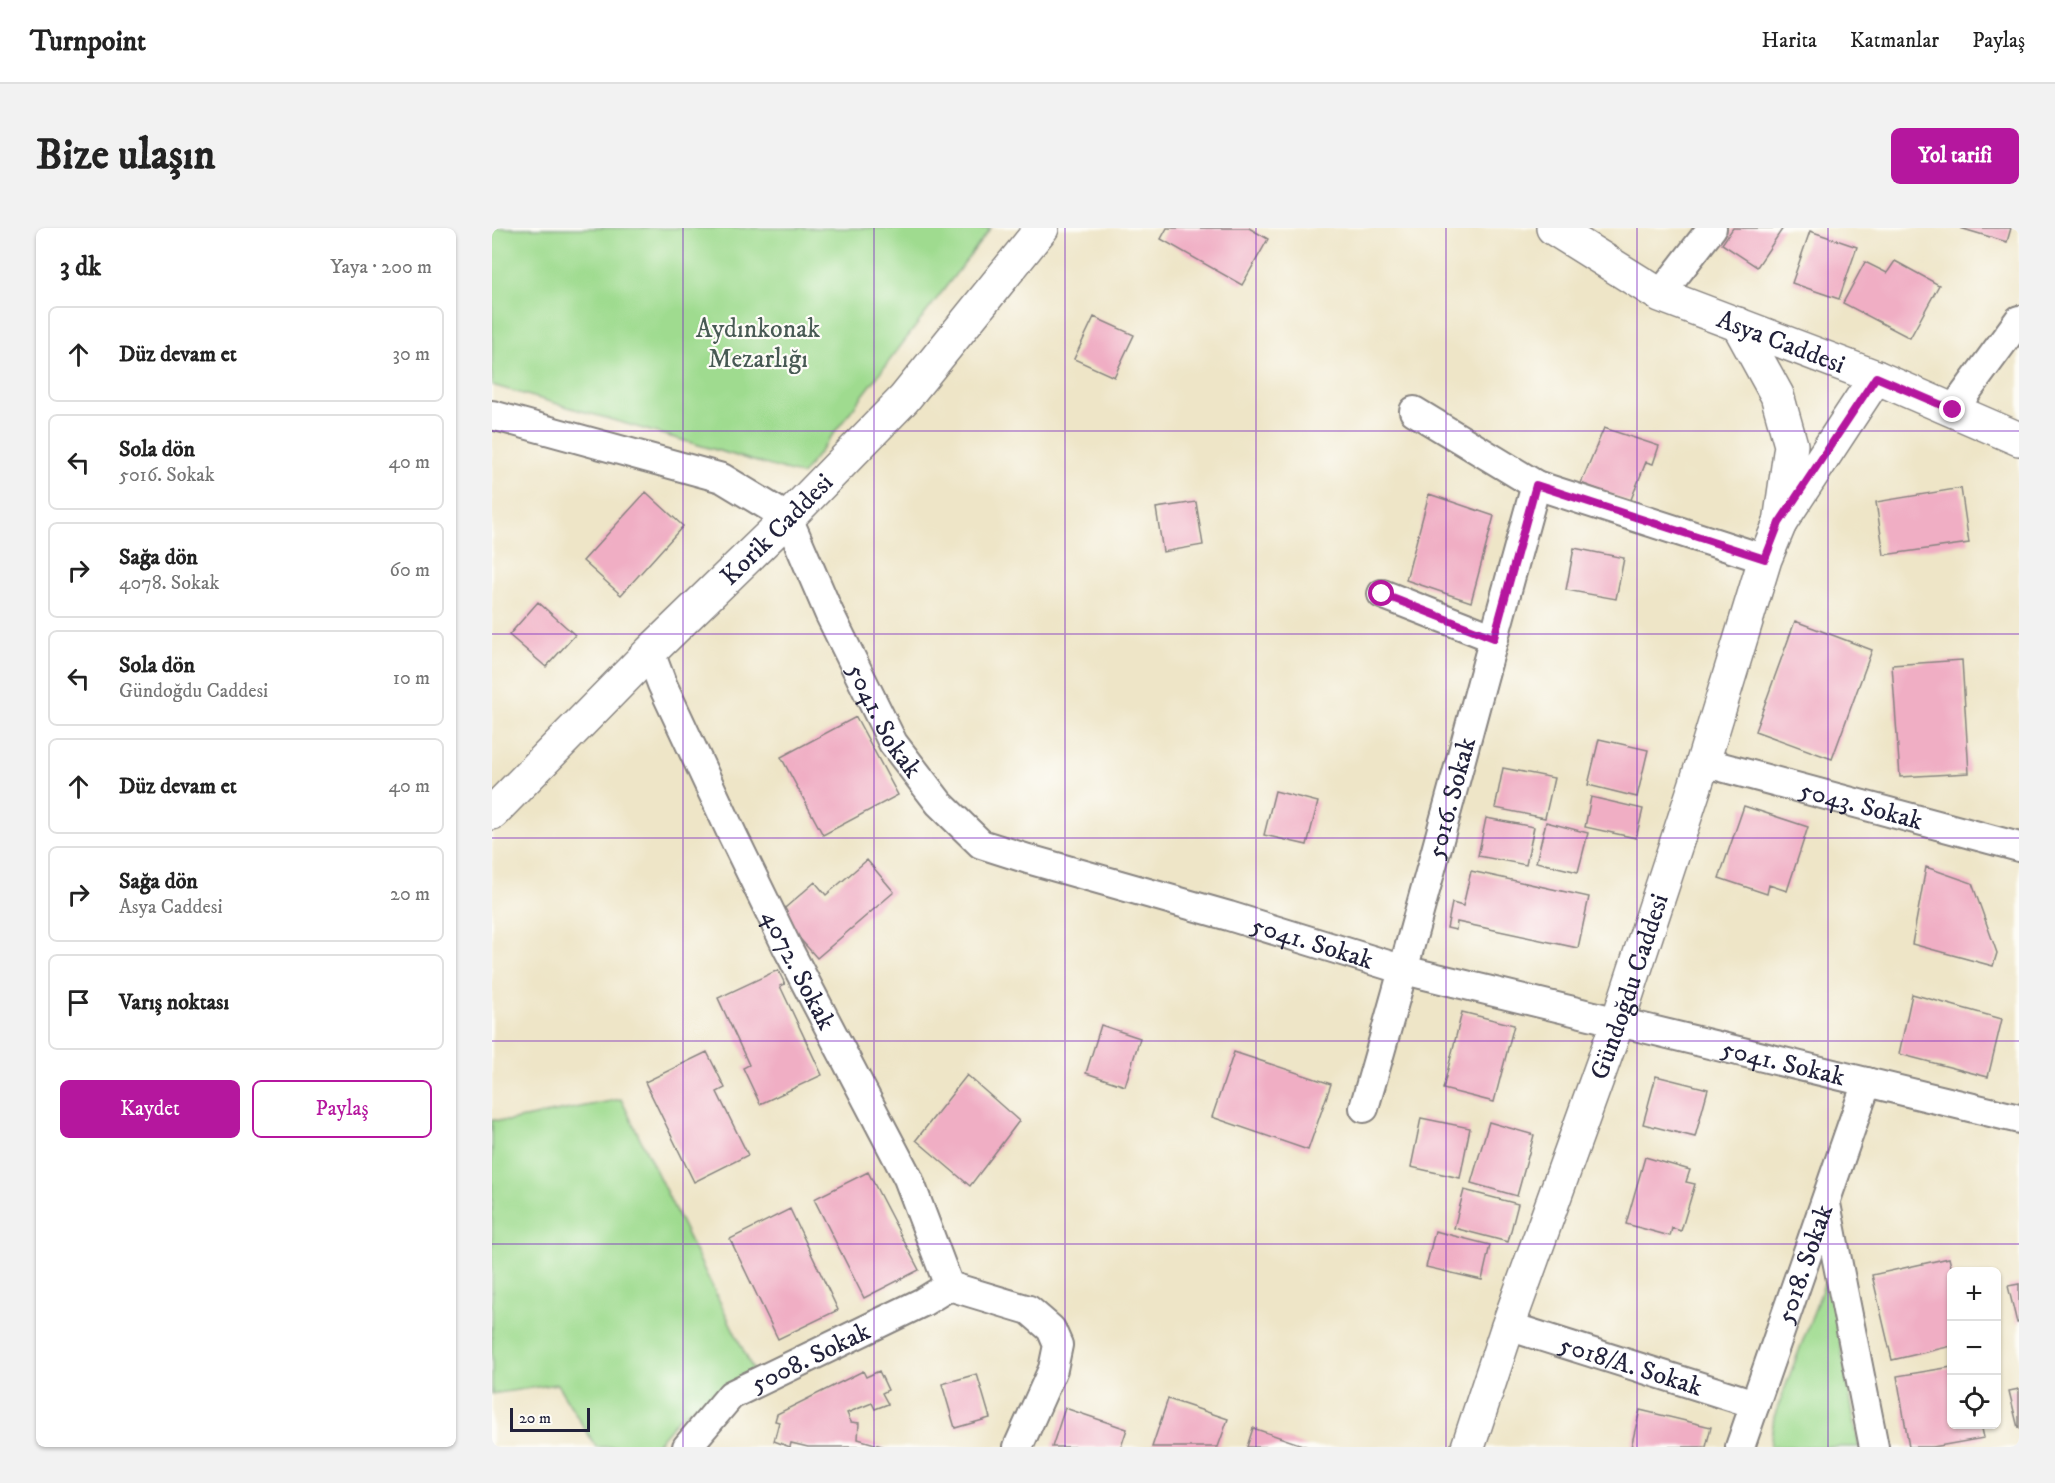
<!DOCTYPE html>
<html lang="tr">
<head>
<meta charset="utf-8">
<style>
	body { margin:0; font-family:"IM FELL DW Pica",serif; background:#f2f2f2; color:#222 }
	.controls { position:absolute; right:18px; bottom:18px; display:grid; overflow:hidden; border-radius:9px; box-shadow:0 2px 4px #0004 }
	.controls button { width:54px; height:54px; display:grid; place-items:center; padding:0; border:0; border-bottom:2px solid #e0e0e0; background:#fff; color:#222; font:30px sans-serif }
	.scale { position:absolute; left:18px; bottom:15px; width:80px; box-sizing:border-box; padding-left:6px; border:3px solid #22223b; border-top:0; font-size:16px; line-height:21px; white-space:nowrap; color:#22223b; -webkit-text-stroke:4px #fdfcf7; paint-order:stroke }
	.stop { position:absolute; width:18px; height:18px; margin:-14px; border:4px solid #b5179e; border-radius:50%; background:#fff }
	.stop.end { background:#b5179e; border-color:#fff; box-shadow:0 2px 6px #0008 }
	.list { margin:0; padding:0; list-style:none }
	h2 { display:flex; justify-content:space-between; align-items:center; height:78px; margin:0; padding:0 24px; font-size:26px }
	h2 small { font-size:20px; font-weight:400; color:#767676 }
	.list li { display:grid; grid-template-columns:39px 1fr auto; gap:18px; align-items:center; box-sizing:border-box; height:96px; margin:0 12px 12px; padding:0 12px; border:2px solid #e0e0e0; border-radius:9px }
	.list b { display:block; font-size:22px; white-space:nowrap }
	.list p { margin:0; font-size:20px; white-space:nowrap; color:#767676 }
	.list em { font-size:20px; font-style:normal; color:#767676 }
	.actions { display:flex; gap:12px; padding:18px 24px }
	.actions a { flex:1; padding:14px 0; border:2px solid #b5179e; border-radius:9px; text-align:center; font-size:21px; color:#b5179e }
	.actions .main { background:#b5179e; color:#fff }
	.icon { flex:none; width:33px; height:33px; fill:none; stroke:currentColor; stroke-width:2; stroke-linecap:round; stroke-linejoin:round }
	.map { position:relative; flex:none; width:1527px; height:1219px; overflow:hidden; border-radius:9px }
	header { display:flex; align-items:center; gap:36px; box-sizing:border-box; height:84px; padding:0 30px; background:#fff; border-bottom:2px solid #e0e0e0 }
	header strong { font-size:28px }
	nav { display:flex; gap:33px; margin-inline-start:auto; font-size:21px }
	.intro { display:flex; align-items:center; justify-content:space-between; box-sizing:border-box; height:144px; padding:0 36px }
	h1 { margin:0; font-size:42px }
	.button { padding:15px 27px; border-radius:9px; background:#b5179e; color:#fff; font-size:21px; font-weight:700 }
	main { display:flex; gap:36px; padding:0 36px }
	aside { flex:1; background:#fff; border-radius:9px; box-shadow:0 2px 4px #0004 }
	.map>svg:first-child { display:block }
	.green { fill:#9fdb8f; stroke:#607e65; stroke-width:1.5 }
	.building { fill:#f0aec4 }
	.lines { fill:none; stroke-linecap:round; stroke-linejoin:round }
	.street-casing { stroke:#888481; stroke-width:32 }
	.secondary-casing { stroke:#888481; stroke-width:36 }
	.street { stroke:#fff; stroke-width:28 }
	.secondary { stroke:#fff; stroke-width:33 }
	.route { stroke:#b5179e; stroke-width:8 }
	.grid { fill:none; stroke:#7b2cbf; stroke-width:1.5; stroke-opacity:0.55 }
	.labels { text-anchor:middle; stroke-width:4.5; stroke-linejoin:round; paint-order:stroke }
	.park-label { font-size:26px; fill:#485a54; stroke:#fdfcf7 }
	.street-label { font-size:26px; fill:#22223b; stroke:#fdfcf7 }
</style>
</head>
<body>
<header>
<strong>Turnpoint</strong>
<nav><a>Harita</a><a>Katmanlar</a><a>Paylaş</a></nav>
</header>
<div class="intro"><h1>Bize ulaşın</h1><a class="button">Yol tarifi</a></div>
<main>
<aside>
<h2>3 dk<small>Yaya · 200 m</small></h2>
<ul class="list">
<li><svg class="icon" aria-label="ahead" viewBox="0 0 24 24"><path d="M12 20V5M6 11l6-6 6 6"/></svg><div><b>Düz devam et</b></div><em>30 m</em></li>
<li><svg class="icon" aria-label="left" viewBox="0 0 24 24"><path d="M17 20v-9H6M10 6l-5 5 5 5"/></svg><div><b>Sola dön</b><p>5016. Sokak</p></div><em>40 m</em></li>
<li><svg class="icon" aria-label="right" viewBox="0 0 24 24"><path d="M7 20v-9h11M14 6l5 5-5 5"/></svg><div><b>Sağa dön</b><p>4078. Sokak</p></div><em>60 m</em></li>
<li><svg class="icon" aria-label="left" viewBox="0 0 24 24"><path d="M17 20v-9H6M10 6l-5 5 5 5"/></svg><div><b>Sola dön</b><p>Gündoğdu Caddesi</p></div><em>10 m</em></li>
<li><svg class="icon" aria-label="ahead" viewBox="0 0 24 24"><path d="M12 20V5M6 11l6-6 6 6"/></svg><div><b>Düz devam et</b></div><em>40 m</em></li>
<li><svg class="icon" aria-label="right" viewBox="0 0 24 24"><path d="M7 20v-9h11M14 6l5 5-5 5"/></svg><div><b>Sağa dön</b><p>Asya Caddesi</p></div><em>20 m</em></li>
<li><svg class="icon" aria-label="arrive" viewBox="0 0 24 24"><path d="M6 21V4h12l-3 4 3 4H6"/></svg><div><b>Varış noktası</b></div></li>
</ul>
<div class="actions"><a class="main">Kaydet</a><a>Paylaş</a></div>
</aside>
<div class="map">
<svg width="1527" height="1219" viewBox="0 0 1527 1219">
	<rect width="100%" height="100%" fill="#fdfcf7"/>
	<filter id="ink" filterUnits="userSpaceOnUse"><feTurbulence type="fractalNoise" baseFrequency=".0167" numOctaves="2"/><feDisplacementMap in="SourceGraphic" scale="12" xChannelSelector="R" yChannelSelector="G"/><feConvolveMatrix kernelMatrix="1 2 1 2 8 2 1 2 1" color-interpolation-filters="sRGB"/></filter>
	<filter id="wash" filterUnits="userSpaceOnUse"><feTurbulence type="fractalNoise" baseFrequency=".008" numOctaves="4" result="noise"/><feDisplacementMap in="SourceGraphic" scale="24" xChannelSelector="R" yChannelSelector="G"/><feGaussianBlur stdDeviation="1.35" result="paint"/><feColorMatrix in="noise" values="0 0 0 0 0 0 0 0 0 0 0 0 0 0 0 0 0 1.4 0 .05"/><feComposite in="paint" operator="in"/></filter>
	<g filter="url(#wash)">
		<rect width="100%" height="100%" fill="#eee5c7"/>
		<path class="green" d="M0,0h499l-189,247 -310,-90z
			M129,871l132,271 -74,47 -25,30h-58l-39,-63 -65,10v-274l17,1z
			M1336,1046l31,173h-89l4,-30z"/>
		<g id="blocks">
			<path class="building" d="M675,0h82l19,11 -26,46 -81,-46z
				M1241,0h50l-26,39 -35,-23z
				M1468,0h51l-4,14z
				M1318,3l47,16 -18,52 -47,-16z
				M1403,33l44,24 -29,53 -67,-35 22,-41 22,11z
				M602,89l40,18 -20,42 -40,-18z
				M1112,200l55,18 -6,18 -7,-2 -16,40 -49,-19z
				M1469,260l8,55 -85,12 -8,-53z
				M154,264l37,34 -62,69 -38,-34z
				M937,266l65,22 -23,86 -65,-22z
				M704,274l7,43 -40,7 -7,-44z
				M1082,320l50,10 -8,41 -50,-9z
				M46,374l37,33 -29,32 -37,-32z
				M1303,393l77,29 -40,109 -77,-28z
				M1470,432l7,113 -69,4 -8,-112z
				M364,489l42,78 -75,40 -42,-78z
				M1107,511l49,11 -11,47 -49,-12z
				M1011,540l51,10 -9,40 -50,-10z
				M783,563l43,11 -11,43 -43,-10z
				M1099,569l52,12 -7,29 -51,-11z
				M1252,578l64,21 -21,64 -18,-6 -2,9 -48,-16z
				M994,590l48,9 -8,38 -48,-9z
				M1054,594l42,11 -10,39 -42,-10z
				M375,632l27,32 -77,66 -39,-44 37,-32 11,13z
				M1434,639l46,16 25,70 -4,13 -81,-22z
				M979,643l118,26 -11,51 -121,-26 -1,8 -9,-2 5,-25 11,3z
				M286,742l7,14 -5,2 42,89 -62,29 -17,-36 6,-3 -31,-67z
				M1420,766l90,25 -14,58 -89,-23z
				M970,784l52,13 -20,77 -51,-13z
				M609,797l39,13 -15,48 -39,-13z
				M215,824l18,36 -8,4 31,63 -54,27 -49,-100z
				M742,824l97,32 -23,66 -96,-33z
				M475,847l52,46 -49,65 -54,-46z
				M1164,848l52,13 -13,48 -52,-13z
				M929,890l49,10 -10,50 -49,-11z
				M997,894l45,13 -17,61 -46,-13z
				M1153,929l45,13 -4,12 9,2 -14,47 -9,-3 -2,8 -44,-12z
				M376,944l51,98 -55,28 -50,-99z
				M972,962l54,14 -10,38 -54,-14z
				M298,981l48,101 -60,29 -48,-100z
				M943,1003l55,14 -8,35 -56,-13z
				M1457,1030l3,12v76l-60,14 -20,-85z
				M1527,1056v38l-2,1 -9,-37z
				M1460,1139v57h29l3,14 -51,9h-24l-12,-71z
				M371,1143l3,6 13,-6 9,19 -6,3 6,11 -13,5 -3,-6 -25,10 4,9 8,1 -1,16 27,8h-77l-17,-4 -1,4 -16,-6 5,-19 -4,-1 2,-7z
				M485,1146l13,44 -35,10 -13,-44z
				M1527,1161v39h-1l-9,-37z
				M676,1171l60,20 -10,28h-66z
				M573,1180l62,21 -6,18h-69z
				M1148,1182l71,17 -5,20h-75z
				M761,1200l55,19h-61z"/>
		</g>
	</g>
	<g filter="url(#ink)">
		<use href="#blocks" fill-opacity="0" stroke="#888481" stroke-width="1.5"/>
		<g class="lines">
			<defs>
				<g id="street">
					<path d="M1168,67l52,-67"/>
					<path d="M1461,182l66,-90"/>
					<path d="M922,183l122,74 229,74"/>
					<path id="s1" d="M0,187l230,63 66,40 41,95 64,130 46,60 42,41 47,15 201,57 175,54 615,149"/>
					<path d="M890,366l112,44"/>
					<path id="s2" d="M158,424l12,32 71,152 55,113 120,229 41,108"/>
					<path id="s3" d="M1211,534l316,85"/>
					<path id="s4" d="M872,880c60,-207 114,-415 172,-623"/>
					<path d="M1334,976l48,243"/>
					<path d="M457,1058l80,24 22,19 7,16 -5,24 -35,78"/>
					<path id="s5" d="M1016,1098l247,78"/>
					<path id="s6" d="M195,1219l44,-52 192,-93 26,-16"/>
					<path id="s7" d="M1248,1219l127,-365"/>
				</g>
				<g id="secondary">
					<path id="s8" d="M1061,0l107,67 216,82 143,62"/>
					<path d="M1246,96l39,71 14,50 -11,78 96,-146"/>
					<path id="s9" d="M0,585l158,-161 138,-134 116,-119 138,-171"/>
					<path id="s10" d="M976,1219l40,-121 110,-305 85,-259 62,-203 15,-36"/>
				</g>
			</defs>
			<use href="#street" class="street-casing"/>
			<use href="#secondary" class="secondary-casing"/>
			<use href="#street" class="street"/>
			<use href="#secondary" class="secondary"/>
		</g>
	</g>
	<g class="lines" filter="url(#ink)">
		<path class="route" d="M890,366l112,44 42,-153 229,74 14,-36 97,-146 77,33"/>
	</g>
	<path class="grid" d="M191,0v1219M382,0v1219M573,0v1219M764,0v1219M954,0v1219M1145,0v1219M1336,0v1219M0,203h1527M0,406h1527M0,610h1527M0,813h1527M0,1016h1527"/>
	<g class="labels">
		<g class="park-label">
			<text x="266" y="109">Aydınkonak<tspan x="266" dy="30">Mezarlığı</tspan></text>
		</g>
		<g class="street-label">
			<text dy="9" stroke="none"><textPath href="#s8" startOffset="256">Asya Caddesi</textPath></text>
			<text dy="9" stroke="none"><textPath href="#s9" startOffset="402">Korik Caddesi</textPath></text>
			<text dy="9" stroke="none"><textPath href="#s1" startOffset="540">5041. Sokak</textPath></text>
			<text dy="9" stroke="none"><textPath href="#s4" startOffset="322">5016. Sokak</textPath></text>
			<text dy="9" stroke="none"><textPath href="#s3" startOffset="164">5043. Sokak</textPath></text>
			<text dy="9" stroke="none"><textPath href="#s1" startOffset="1044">5041. Sokak</textPath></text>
			<text dy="9" stroke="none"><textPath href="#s2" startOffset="351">4072. Sokak</textPath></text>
			<text dy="9" stroke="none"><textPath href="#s10" startOffset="488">Gündoğdu Caddesi</textPath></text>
			<text dy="9" stroke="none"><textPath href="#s1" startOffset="1530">5041. Sokak</textPath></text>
			<text dy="9" stroke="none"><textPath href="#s7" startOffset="194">5018. Sokak</textPath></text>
			<text dy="9" stroke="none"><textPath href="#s6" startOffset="156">5008. Sokak</textPath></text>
			<text dy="9" stroke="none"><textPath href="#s5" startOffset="129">5018/A. Sokak</textPath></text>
		</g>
	</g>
</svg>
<div class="controls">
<button>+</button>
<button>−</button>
<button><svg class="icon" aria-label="locate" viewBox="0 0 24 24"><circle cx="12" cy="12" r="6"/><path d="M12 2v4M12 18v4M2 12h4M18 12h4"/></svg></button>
</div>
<div class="scale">20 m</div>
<div class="stop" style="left:890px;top:366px"></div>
<div class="stop end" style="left:1461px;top:182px"></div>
</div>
</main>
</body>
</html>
